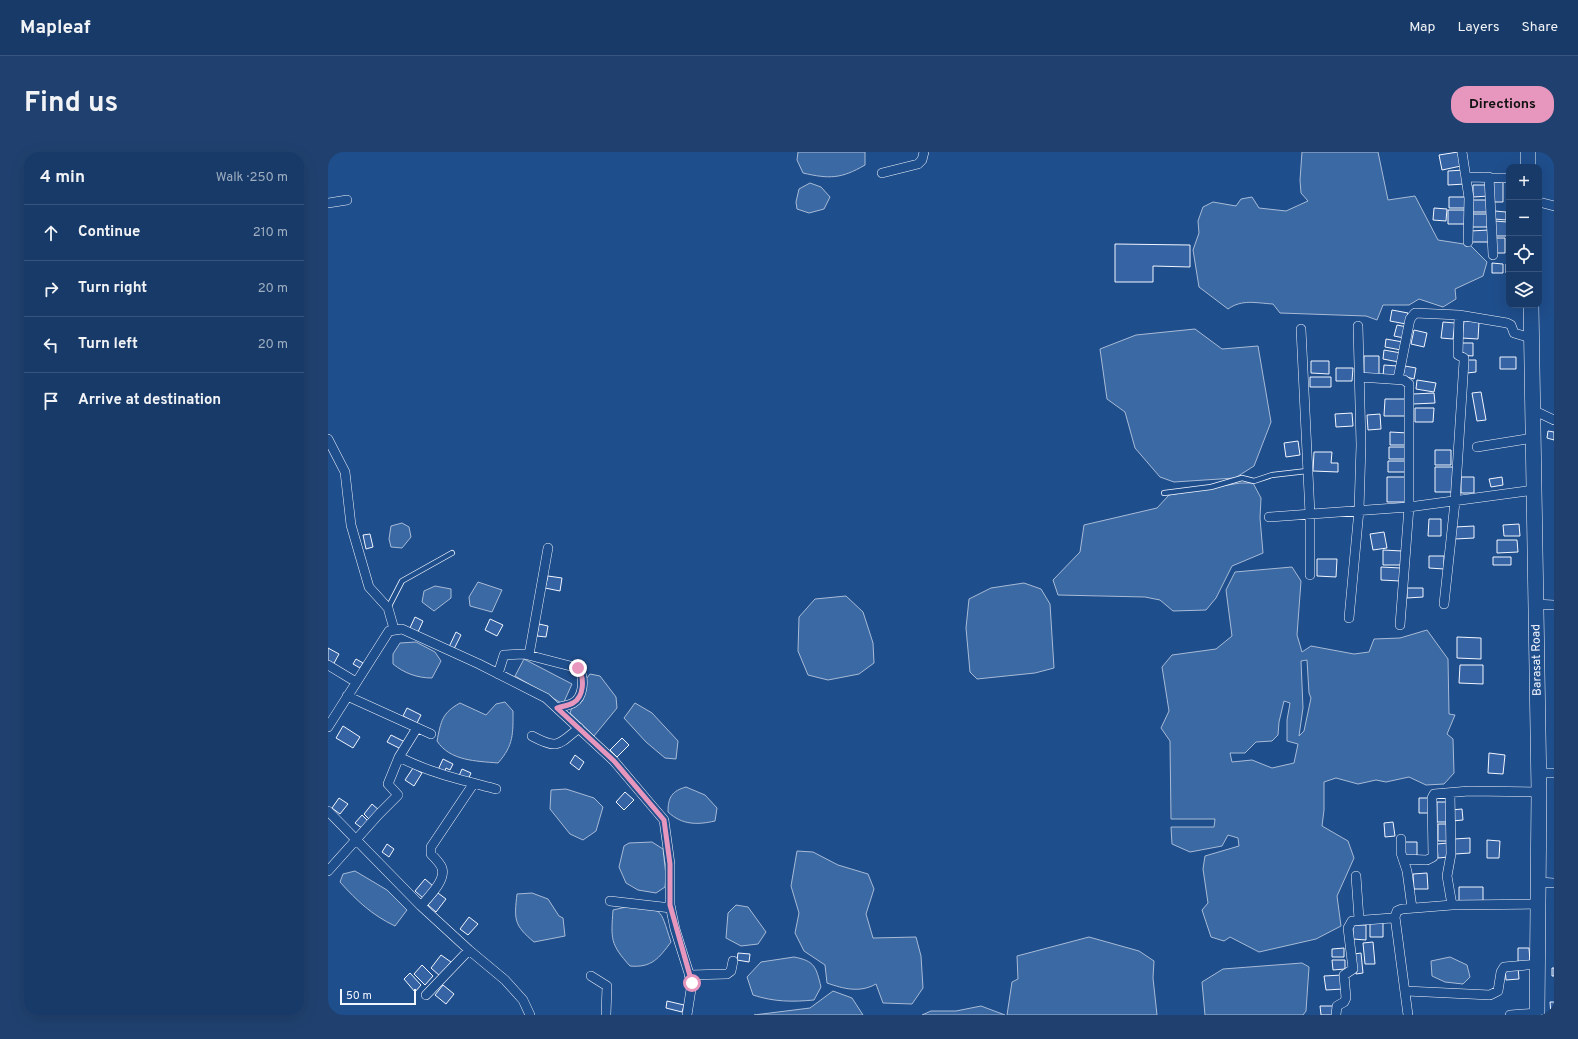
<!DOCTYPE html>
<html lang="en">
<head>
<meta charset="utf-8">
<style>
	body { margin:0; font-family:Overpass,sans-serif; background:#20416f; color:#f1f3f6 }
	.controls { position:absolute; right:12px; top:12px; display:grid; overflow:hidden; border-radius:8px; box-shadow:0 4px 16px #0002 }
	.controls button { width:36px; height:36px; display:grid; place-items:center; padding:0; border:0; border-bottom:1px solid #36547d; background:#173a69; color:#f1f3f6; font:20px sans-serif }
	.scale { position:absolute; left:12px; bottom:10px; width:76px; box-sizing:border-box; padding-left:4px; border:2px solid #f2f6ff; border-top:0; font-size:11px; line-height:14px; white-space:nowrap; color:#f2f6ff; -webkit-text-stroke:3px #1f4e8c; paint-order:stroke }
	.stop { position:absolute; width:12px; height:12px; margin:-9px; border:3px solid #e797bd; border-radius:50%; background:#fff }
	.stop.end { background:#e797bd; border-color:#fff; box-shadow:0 1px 4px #0008 }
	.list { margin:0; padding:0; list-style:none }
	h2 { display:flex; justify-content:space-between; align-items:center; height:52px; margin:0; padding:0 16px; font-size:17px }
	h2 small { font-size:13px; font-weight:400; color:#9eadc0 }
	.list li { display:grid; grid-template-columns:26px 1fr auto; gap:12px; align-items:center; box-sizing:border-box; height:56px; padding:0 16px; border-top:1px solid #36547d }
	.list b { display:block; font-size:15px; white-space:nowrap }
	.list em { font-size:13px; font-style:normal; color:#9eadc0 }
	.icon { flex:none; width:22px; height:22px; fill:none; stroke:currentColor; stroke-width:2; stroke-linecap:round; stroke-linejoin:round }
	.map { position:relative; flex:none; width:1226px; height:863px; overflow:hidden; border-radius:16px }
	header { display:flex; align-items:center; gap:24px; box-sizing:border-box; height:56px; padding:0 20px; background:#173a69; border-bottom:1px solid #36547d }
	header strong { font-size:19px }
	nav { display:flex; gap:22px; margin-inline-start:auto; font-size:14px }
	.intro { display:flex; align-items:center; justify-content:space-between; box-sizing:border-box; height:96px; padding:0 24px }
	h1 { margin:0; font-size:28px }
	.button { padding:10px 18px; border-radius:16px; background:#e797bd; color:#111; font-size:14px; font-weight:700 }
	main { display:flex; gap:24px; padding:0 24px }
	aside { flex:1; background:#173a69; border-radius:16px; box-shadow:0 4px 16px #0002 }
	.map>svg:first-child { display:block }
	.water { fill:#3b69a3; stroke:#a8bbd7; fill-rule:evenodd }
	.building { fill:#3563a3; stroke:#f2f6ff }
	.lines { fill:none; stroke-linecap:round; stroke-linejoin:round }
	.lane-casing { stroke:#f2f6ff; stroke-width:6 }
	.street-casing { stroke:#f2f6ff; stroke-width:10 }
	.primary-casing { stroke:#f2f6ff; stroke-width:16 }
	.lane { stroke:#1f4e8c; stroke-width:4.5 }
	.street { stroke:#1f4e8c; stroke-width:9 }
	.primary { stroke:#1f4e8c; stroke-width:15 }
	.route { stroke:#e797bd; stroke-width:5 }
	.labels { text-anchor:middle; stroke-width:3; stroke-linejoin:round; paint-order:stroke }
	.street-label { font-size:12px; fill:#f2f6ff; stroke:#1f4e8c }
</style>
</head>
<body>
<header>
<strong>Mapleaf</strong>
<nav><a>Map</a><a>Layers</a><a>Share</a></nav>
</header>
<div class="intro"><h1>Find us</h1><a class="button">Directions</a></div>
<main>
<aside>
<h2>4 min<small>Walk · 250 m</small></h2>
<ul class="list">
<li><svg class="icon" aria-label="ahead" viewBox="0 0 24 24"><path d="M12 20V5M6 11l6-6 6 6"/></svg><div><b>Continue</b></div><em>210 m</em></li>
<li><svg class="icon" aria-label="right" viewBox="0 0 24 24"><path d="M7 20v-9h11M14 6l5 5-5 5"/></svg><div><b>Turn right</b></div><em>20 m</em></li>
<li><svg class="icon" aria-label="left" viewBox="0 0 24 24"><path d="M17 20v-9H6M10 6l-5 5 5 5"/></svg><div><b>Turn left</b></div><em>20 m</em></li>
<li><svg class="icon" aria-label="arrive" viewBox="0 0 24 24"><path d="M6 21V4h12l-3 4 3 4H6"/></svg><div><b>Arrive at destination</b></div></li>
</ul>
</aside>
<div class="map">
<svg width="1226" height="863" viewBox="0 0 1226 863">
	<rect width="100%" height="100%" fill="#1f4e8c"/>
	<path class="water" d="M470,0h67v13c-24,14 -36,14 -62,8l-6,-13z
		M974,0h76l10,48 27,-4 23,44 32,5 17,17 -4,14 -28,13 1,10 -13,8 -24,-8 -10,6h-26l-6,15 -11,-4 -86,-3 -7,-9c-17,-1 -31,-5 -45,5l-29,-22 -6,-37 6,-17 -1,-12 5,-14 10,-5 23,4 5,-7 11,-2 7,11 27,3 22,-10 -7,-8 -1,-13z
		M482,31l11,4 9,10 -6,12 -15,4 -12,-4 -1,-7 3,-13z
		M867,177l27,20 36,-3 13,76 -17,44 -19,12 -61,4 -14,-5 -25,-29 -10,-36 -18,-13 -7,-50 36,-14z
		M912,331h13l8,15 -1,20 3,35 -31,13 -16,32 -10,12 -33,1 -13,-11 -15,-3 -87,-2 -5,-15 27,-28 4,-27 73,-17 12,-13z
		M74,371l7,4 2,10 -9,11 -11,-1 -2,-8 2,-13z
		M964,415l9,14 -4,54 5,17 9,-6 43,8 15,-2 5,-13 26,-1 27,-8 21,29 1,55 6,1 -8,19 6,5 1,34 -10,11 -18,1 -17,-8 -23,5 -10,-2 -18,4 -22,-6 -12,4v28l-2,16 26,15 6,17 -17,38 4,30 -25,13 -57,13 -29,-15 -6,4 -13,-4 -9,-27 6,-7 -5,-34 2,-13 34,-10 -1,-8 -10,-3 -6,11 -32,6 -18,-8 -1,-17h43l1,-8h-44l-1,-78 -9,-13 8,-17 -7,-44 10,-12 44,-6 16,-13 -6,-46 9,-18zM979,508l2,33 2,5 -7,33 -5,5 4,-28 -2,-47zM956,549l6,2 -3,17v21l11,3 -4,19 -22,5 -20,-8 -20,2 -2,-9h15l11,-11 16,-1 6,-6 1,-13z
		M150,430l24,8 -10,22 -22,-6 -1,-9z
		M696,431l17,6 9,15 4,64 -19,5 -58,6 -7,-7 -4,-44 3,-29 22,-11z
		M107,434l16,3v9l-17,13 -12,-9 2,-11z
		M518,444l17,16 10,31 1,20 -15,11 -31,6 -20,-5 -10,-24 1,-34 16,-18z
		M88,490l19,10 6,9 -9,17c-15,0 -28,-5 -39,-14v-10l7,-11z
		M196,507l48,25 -9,20 -48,-28z
		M262,522l10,2 16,21 1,11 -23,28 -24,-23 9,-25z
		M177,550l8,9c0,22 1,34 -15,52 -22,-2 -48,-2 -61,-22 4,-20 5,-28 23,-38l26,12 10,-11z
		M307,551l17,10 26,28 -2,18 -11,-1 -19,-16 -22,-24z
		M358,635l19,8 12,13 -2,13c-18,4 -33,4 -47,-9 0,-15 4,-21 18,-25z
		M238,637l28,9 9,9 -7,24 -13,9 -13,-6 -20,-25 1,-19z
		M324,690l11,7 3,27 -1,11 -9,6 -18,-3 -12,-7 -7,-16 5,-21 5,-3z
		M469,699l16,1 25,13 30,9 6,15 -8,25 7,24 43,-1 5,19 2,32 -11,16 -29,-1 -7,-19c-16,9 -32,5 -49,-1l-2,-18 -21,-14 -9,-18 4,-20 -8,-27z
		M27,719l32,19 20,20 -12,16c-23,-11 -38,-25 -55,-44l3,-8z
		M204,741l16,6 11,17 4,2 2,18 -31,6c-20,-17 -20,-22 -17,-48z
		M408,753l12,2 18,25 -8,12 -17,2 -15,-8 2,-25z
		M298,755c38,2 33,-1 45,35 -12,16 -19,26 -41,24 -20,-22 -19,-27 -17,-56z
		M761,785l50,14 15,10 -1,17 4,37h-150l5,-33 6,-3 -1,-23z
		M466,805c21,4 22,10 27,30l-7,13c-21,2 -40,2 -61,-5l-6,-18 14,-15z
		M1122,805l17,8 3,12 -7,7 -18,-2 -13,-6 -1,-15z
		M974,811l7,4 -3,44 -3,4h-98l-3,-33 21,-13z
		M505,839l19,7 11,17h-109l56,-7z
		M653,854l24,9h-83l9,-4h25z"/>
	<path class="building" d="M1130,0l3,14 -19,4 -3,-15z
		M1136,18l1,14 -17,1v-14z
		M1165,29h10v21h-10z
		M1145,33h16v11l-16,1z
		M1121,45h18v11h-18z
		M1144,48h16l1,12h-17z
		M1106,56l13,1 -1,12 -13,-1z
		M1120,58h19v14h-19z
		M1167,59l11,1v8l-12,-1z
		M1143,62h19v13h-19z
		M1167,69l12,1v14h-12z
		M1161,78v12h-18l-1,-11z
		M1167,86h10v15h-10z
		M787,92l75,1v22l-37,-1v16h-38z
		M1164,111l11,1v9h-11z
		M1178,112l3,1v8h-3z
		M1064,158l16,3 -2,11 -16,-3z
		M1136,169l15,1 -1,17 -16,-1z
		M1115,170l12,1 -2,16 -12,-1z
		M1069,173l10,2 -3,11 -10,-2z
		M1086,178l13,3 -3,14 -13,-3z
		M1058,187l17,3 -2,8 -16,-3z
		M1133,191h12v13l-13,-1z
		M1056,198l17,3 -2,9 -16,-3z
		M1036,204h15v19l-15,-1z
		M1172,205h16v12h-16z
		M1139,208h9v12l-9,1z
		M983,209h18v13l-18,-1z
		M1056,213l13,1 -1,11 -13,-1z
		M1077,214l11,2 -2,11 -11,-3z
		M1008,216h17l-1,13h-16z
		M982,225h21v10h-21z
		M1089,228l19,3 -2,9 -18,-3z
		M1153,240l5,28 -9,1 -5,-28z
		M1106,241l1,10 -22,1v-10z
		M1057,247h21v17h-22z
		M1087,256h19l-1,14h-18z
		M1024,261l1,13 -17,1 -1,-13z
		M1052,262l1,15 -13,1 -1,-15z
		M1220,279l6,1v8l-7,-2z
		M1062,280l18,1 -1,12h-17z
		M970,289l2,14 -14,2 -2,-14z
		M1061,295h18v12h-18z
		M1107,298h16v15h-16z
		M986,300h18l-1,11h7v9l-25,-1z
		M1060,309h19v11h-19z
		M1107,315h18v25h-18z
		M1059,325h19l1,25h-20z
		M1133,325h13v16h-13z
		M1174,325l1,8 -12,2 -2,-8z
		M1101,367h12v17h-13z
		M1191,372l1,12h-16l-1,-11z
		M1146,374v12l-19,1v-12z
		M1056,380l3,16 -14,2 -3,-16z
		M42,382l3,13 -7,2 -3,-14z
		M1169,388h20l1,12 -21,1z
		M1055,398l19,1 -1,14h-18z
		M1101,404h15v13l-15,-1z
		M1165,405h18v8h-18z
		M989,407h20l-1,18 -19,-1z
		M1053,415l20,1 -1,13 -19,-1z
		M220,424l14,2 -2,13 -15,-3z
		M1079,436h16v9l-16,1z
		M87,465l8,4 -6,13 -8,-4z
		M162,467l13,6 -6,11 -12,-6z
		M211,472l9,2 -2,11 -9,-1z
		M128,480l5,3 -7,14 -5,-2z
		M1129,485l24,1v21l-24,-1z
		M0,496l11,6 -6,11 -5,-3z
		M28,507l7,4 -3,5 -7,-4z
		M1132,513h23v19l-24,-1z
		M79,556l14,7 -4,8 -14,-7z
		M15,574l17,11 -7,11 -17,-10z
		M63,583l14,7 -4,7 -14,-7z
		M294,586l7,7 -12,12 -7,-7z
		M1161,601l16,2 -2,19 -15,-1z
		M247,603l9,7 -5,8 -9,-7z
		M115,607l10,5 -3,6 -4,-2 -3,7 -6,-3z
		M85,616l9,5 -8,13 -9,-6z
		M134,617l9,4 -4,9 -9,-4z
		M297,640l9,8 -10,10 -8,-8z
		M11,646l9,6 -8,10 -8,-6z
		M1091,646h10v15h-10z
		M1109,650h11v20h-11z
		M44,652l8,7 -9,10 -7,-7z
		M1134,657l1,11 -11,1 -1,-11z
		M34,663l7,7 -6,7 -8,-6z
		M1065,670l2,14 -10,1 -1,-14z
		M1110,672h11v17h-11z
		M1142,686v15l-15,1 -1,-15z
		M1159,688l13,1 -1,17h-12z
		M1077,690h12v16h-13z
		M1120,691l1,14 -11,1 -1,-14z
		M59,692l7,5 -5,8 -7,-5z
		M1099,721l1,16h-14l-1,-15z
		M97,727l8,7 -10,12 -8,-7z
		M1131,735h24v14h-24z
		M110,741l8,6 -10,13 -8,-7z
		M141,765l9,7 -10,11 -8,-6z
		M1042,771h13v14h-13z
		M1025,773h13v15l-13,-1z
		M1045,790l2,22h-10l-2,-21z
		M1016,796v9h-12v-8z
		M1190,796h11l1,14h-12z
		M410,801l12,1 -1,8 -12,-2z
		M1033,801l2,20 -7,1 -2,-20z
		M113,803l10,7 -11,14 -9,-8z
		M1004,808h13v9l-12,1z
		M94,813l11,11 -8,9 -11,-11z
		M1190,815l1,12 -13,1 -1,-12z
		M1224,816h2v8h-2z
		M82,821l11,12 -6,7 -11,-13z
		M1014,823l1,14 -17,1 -2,-14z
		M115,833l11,9 -8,10 -11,-9z
		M339,849l17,4 -2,7 -16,-4z
		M1222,850h4v13h-3z
		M992,854h13l1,9h-13z"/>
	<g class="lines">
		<defs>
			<path id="lane" d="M836,341l47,-6 31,-9 12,3 18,-6 35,-4
				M60,456l14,-27 50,-28"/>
			<path id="street" d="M1134,0l7,46 -1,44
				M554,21l36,-9 4,-4 2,-8
				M1139,25l42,1
				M1161,25l4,78
				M1211,50l15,4
				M0,51l19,-3
				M973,177l9,185v61
				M1031,225l45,3 5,4v123l-9,118
				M1070,227l12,-60 5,-6 44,2 48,8 4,2 3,8 17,5
				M1205,258l21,10
				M0,287l17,33 6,53 18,62 19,21 6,21
				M1149,295l56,-9
				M941,365l140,-10 125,-17
				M1116,452l11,-102 9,-141v-3l-6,-3 1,-40
				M1207,452l19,1
				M1021,466l10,-108 2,-65 -3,-119
				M201,503l19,-107
				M0,513l28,17
				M170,522l6,-19 20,-1 54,14c7,9 6,29 -5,35 -5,3 -11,3 -16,5
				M19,544l84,38
				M0,575l61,-96 13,-2 77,35 67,34 68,63 50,59 6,44v41l5,24 17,54 -5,32
				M204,584c26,14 26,9 47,-8
				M71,605c31,16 63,23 97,32
				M1210,621h16
				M1122,641l1,61 -4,22 5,29
				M0,659l93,95 48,44 36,30 18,20 7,15
				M1073,687v14l6,18 5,37
				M1075,707l24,1 6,-3 -1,-59 2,-4 35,-3 70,1
				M0,719l51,-57 19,-19 -10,-11 11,-27 18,-29
				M1028,724l3,43
				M1211,730l15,1
				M282,749l61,7
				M93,754c7,-9 25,-25 21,-38 -2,-5 -7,-10 -11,-14v-7l43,-64
				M1067,765l13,98
				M361,823l38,-1 4,-3 2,-10
				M263,824l16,10 -1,29
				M1078,839l84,4 8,-4 3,-19 3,-5 35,-3
				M98,843l43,-45
				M1008,863l1,-9 7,-4 2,-4 -2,-23 9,-6 -5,-41 4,-7 40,-3 3,-1 2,-6 5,-2 50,-4 86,-1
				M1182,863l27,-2"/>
			<path id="primary" d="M1200,0v15
				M1203,153l8,487 -2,223"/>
		</defs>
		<use href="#lane" class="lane-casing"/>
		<use href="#street" class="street-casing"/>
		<use href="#primary" class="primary-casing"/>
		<use href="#lane" class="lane"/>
		<use href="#street" class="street"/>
		<use href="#primary" class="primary"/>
	</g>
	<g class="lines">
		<path class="route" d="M250,516c7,10 6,29 -5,35 -5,3 -11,3 -16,5l57,53 50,59 6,44v41l22,78"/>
	</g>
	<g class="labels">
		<g class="street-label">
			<text transform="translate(1208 508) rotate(-91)" y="4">Barasat Road</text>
		</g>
	</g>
</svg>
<div class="controls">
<button>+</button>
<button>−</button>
<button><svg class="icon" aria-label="locate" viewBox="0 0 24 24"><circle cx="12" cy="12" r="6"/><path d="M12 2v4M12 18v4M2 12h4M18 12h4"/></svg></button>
<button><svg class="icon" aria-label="layers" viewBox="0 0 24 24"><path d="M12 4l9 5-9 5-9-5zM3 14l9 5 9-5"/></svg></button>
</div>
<div class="scale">50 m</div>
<div class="stop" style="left:364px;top:831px"></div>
<div class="stop end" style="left:250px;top:516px"></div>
</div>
</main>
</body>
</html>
